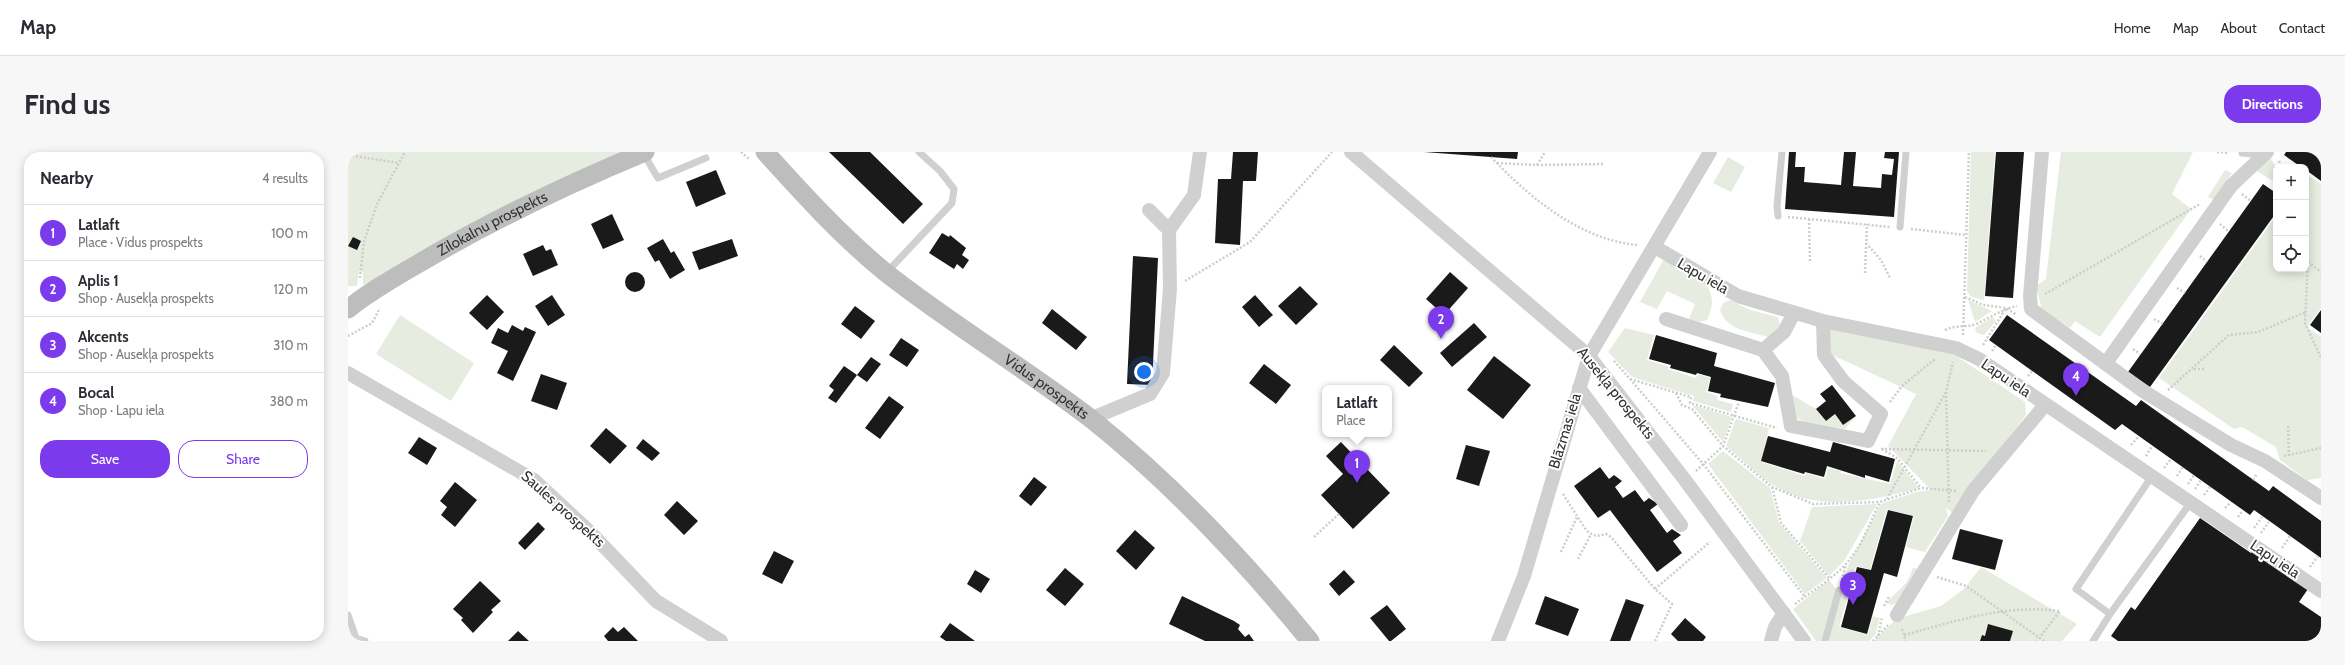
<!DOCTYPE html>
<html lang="en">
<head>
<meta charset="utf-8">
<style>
	body { margin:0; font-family:Cabin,sans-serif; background:#f7f7f7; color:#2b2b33 }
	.controls { position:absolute; right:12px; top:12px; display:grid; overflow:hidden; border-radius:8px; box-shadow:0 2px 10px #0003 }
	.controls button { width:36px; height:36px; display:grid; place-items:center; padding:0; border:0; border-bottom:1px solid #e1e1e2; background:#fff; color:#2b2b33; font:20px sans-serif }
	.you { position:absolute; left:796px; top:220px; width:14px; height:14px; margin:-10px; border:3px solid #fff; border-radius:50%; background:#1a73e8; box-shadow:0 0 0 6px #1a73e833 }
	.badge { display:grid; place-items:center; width:26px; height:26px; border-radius:50%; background:#7c3aed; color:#fff; font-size:13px; font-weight:700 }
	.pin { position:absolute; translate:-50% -33px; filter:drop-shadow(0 1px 2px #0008) }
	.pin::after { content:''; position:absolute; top:21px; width:14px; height:12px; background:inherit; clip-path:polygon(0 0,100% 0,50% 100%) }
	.popup { position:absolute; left:974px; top:233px; width:70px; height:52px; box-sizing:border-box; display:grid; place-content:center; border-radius:8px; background:#fff; filter:drop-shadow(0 1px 3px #0005); font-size:13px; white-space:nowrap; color:#7c7c81 }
	.popup b { font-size:15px; color:#2b2b33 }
	.popup::after { content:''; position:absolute; left:50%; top:100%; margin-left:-8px; border:8px solid transparent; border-top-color:#fff }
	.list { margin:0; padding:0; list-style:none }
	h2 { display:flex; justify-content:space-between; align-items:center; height:52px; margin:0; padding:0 16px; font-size:17px }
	h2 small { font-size:13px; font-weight:400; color:#7c7c81 }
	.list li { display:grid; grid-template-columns:26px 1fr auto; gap:12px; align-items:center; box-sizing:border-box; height:56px; padding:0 16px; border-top:1px solid #e1e1e2 }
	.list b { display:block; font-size:15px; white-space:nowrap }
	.list p { margin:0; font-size:13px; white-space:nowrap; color:#7c7c81 }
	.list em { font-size:13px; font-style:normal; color:#7c7c81 }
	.actions { display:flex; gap:8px; padding:12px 16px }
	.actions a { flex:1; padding:9px 0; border:1px solid #7c3aed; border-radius:16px; text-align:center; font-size:14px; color:#7c3aed }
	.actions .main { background:#7c3aed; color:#fff }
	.icon { flex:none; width:22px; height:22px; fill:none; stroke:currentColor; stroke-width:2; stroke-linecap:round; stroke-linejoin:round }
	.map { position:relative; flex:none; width:1973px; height:489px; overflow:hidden; border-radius:16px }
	header { display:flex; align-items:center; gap:24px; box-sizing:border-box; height:56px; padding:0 20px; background:#fff; border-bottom:1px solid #e1e1e2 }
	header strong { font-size:19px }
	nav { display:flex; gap:22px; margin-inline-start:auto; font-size:14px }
	.intro { display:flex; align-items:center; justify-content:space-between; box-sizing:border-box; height:96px; padding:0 24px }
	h1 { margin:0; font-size:28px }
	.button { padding:10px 18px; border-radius:16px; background:#7c3aed; color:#fff; font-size:14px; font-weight:700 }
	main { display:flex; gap:24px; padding:0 24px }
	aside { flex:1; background:#fff; border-radius:16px; box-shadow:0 2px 10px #0003 }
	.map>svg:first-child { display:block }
	.green { fill:#e6ecdf }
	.building { fill:#1a1a1a }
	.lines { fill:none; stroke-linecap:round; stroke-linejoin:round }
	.path { stroke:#cdcdcd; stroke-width:2.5; stroke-dasharray:2 2; stroke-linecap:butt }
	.lane { stroke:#d0d0d0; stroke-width:7 }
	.street { stroke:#d0d0d0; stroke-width:14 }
	.secondary { stroke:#bdbdbd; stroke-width:19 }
	.labels { text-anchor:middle; stroke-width:4; stroke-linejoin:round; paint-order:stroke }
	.street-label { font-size:15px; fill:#333; stroke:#fff }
</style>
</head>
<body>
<header>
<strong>Map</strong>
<nav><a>Home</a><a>Map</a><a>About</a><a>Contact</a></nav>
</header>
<div class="intro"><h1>Find us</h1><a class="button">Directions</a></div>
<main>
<aside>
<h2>Nearby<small>4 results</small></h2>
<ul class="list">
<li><span class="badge">1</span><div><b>Latlaft</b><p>Place · Vidus prospekts</p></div><em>100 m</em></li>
<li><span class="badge">2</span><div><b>Aplis 1</b><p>Shop · Ausekļa prospekts</p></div><em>120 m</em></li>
<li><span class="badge">3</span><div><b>Akcents</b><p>Shop · Ausekļa prospekts</p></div><em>310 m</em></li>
<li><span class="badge">4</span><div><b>Bocal</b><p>Shop · Lapu iela</p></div><em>380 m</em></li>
</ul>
<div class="actions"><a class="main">Save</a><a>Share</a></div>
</aside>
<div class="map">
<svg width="1973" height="489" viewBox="0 0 1973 489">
	<rect width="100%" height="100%" fill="#fff"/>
	<path class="green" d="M0,0h279l-256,130 -8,3v-13l-4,-1 -2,15h-9z
		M1623,0h24l-11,148 -13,-3 -4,-6z
		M1713,0h132l-21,42 19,15 -91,128 -25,-16 -5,7 -28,-18 -6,-24 10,-7z
		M1922,4l6,12v15l-19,-12z
		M1380,5l17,10 -14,25 -18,-9z
		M1877,18l7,3 -18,27 -6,-3z
		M1958,22l15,10v124l-14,19 14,10v141l-14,2 -27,-20 -4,-13 -34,-20 -8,2 -75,-51 117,-162v53h30z
		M1316,107c26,14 61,24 43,61l-8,2 -10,-3 6,-15 -28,-13 -10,18 -17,-7z
		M1382,148l20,10 28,7 2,10 -5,6 -7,4c-19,-6 -41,-6 -48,-27l3,-7z
		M1620,148l24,11 -17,11z
		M52,163l74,48 -23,38 -75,-47z
		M1645,165l3,4 -12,14 -7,-2 -2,-5z
		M1478,173l129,30 70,47 1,13 -74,98 -6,-6 2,9 -23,36 -19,-5 8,-31 -27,-7 -17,60 -14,-3 -17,61 29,8 5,-19 7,2 -5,17 -6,6h-41l20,-75 33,-62 35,-12 15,-2 -43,-44 28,-52 -86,-40z
		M1277,176l29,7 -7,25 21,6v3l28,9 2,-4 12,4 -4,14 12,4 -1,4 16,4 -2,8 -38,-11 1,-5 -62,-19 -24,-25z
		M1444,243l24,14 9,12 10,-6 8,10 13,-9 -11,13 -40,-7 -10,-5z
		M1344,253l40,12 -9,25z
		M1388,267l33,9 -8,34 44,14 1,-3 19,6 3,-11 13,3 -1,2 50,11 7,-23 22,27c-47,13 -102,25 -146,-3 -17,-11 -32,-27 -47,-39z
		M1375,299l47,37 9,35 48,55 -22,16 -97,-130z
		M1529,352l-33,57 -15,15 -29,-35 12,-34z
		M1633,415l96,57 -15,17h-52l3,-10 -25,-7 -3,12 -3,-1 -2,6h-106l22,-22 45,-13 23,-17z
		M1565,416l5,1 -18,32 -8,4 -6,-2 21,-21z
		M1481,428l8,10 -13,51h-8l-23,-32z"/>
	<path class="building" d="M481,0h41l53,52 -20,20z
		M885,0h25l-2,29h-13l-3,64 -25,-2 3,-64h13z
		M1076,0h94l-1,7z
		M1441,0h7l-1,15h10l-1,15 37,3 3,-33h12l-3,34 28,2 1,-14 10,1 2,-16 -10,-1 1,-6h14l-5,65 -109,-8z
		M1648,0h28l-11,146 -28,-2z
		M1938,0h35v29l-15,-11v-3h-5l-17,-12z
		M368,18l10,24 -30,13 -10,-25z
		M1915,32l13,9v20l-126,174 -22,-15z
		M264,62l12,26 -21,9 -12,-25z
		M594,81l7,4 1,-2 16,13 -4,7 7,5 -6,9 -6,-5 -3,5 -25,-16z
		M5,85l8,4 -4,9 -9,-4z
		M315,87l8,14 3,-2 11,19 -15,9 -11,-19 -4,2 -8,-14z
		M384,87l6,17 -39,14 -7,-18z
		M195,93l3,6 5,-2 7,16 -25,11 -10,-22z
		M785,104l25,2 -6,127 -25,-1z
		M277 130a10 10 0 1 1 20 0a10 10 0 1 1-20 0Z
		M1102,120l18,16 -24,27 -18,-16z
		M952,134l18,18 -22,21 -18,-19z
		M139,143l17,17 -17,18 -18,-17z
		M204,143l13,20 -17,11 -13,-20z
		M907,143l18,20 -14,12 -17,-20z
		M507,154l20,15 -14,18 -20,-15z
		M704,157l35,28 -11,13 -34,-27z
		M1973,158v23l-11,-8z
		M1659,163l129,91 5,-6 128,91 4,-5 48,35v37l-67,-48 -4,5 -128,-91 -7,6 -126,-90z
		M1126,171l13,14 -35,30 -12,-14z
		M164,173l11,6 2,-4 11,5 -23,49 -16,-8 11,-22 -17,-8 7,-15 10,5z
		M1308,183l61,18 -3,13 61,17 -7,24 -48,-10 1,-3 -13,-3 3,-14 -14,-4 -1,2 -26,-7 1,-3 -22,-6z
		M553,186l18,12 -12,17 -18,-12z
		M1046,193l29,28 -14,14 -29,-27z
		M1146,204l37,29 -28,34 -36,-29z
		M523,205l10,7 -14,18 -10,-7z
		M916,212l27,21 -15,19 -27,-21z
		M496,214l13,9 -21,28 -8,-5 6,-8 -5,-4z
		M193,222l26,9 -10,27 -26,-9z
		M1484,233l24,31 -13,9 -8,-11 -9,7 -10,-12 10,-8 -6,-7z
		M541,244l15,11 -24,32 -15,-11z
		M258,276l21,18 -17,18 -20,-18z
		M1420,284l62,16 3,-10 62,17 -6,23 -24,-7v3l-38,-12 -3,11 -19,-5 -1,2 -43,-13z
		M71,285l18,11 -10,17 -19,-12z
		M295,287l17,14 -8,8 -16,-13z
		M993,290l49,51 -37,36 -32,-34 22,-21 -17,-18z
		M1118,293l24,6 -11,35 -23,-7z
		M1252,315l9,12 5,-4 8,6 -7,6 8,11 12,-8 9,12 5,-4 9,6 -8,6 17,23 5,-4 9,6 -8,6 9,12 -25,19 -47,-62 -12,8 -24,-32z
		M686,325l13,10 -16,19 -12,-10z
		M107,330l22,18 -22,27 -14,-12 6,-8 -7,-6z
		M329,349l21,20 -14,14 -20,-20z
		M1540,358l25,6 -16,61 -13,-4 -17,61 -26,-7 16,-60 14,3z
		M1852,366l51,35 2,-2 55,38 -9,13 22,15v24h-203l-7,-5 20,-29 4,3z
		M190,370l7,7 -20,21 -7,-7z
		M1612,377l43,11 -8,30 -43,-11z
		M787,378l20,18 -19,22 -20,-19z
		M426,399l20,10 -12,23 -20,-10z
		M717,416l19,16 -19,22 -19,-16z
		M627,418l15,9 -9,14 -14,-9z
		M996,418l11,12 -16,14 -10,-12z
		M132,429l21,20 -10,9 2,2 -20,21 -12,-13 2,-2 -10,-9z
		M834,444l52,25 6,4 -2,4 7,8 4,-3 5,7h-49l-36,-17z
		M1197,444l34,13 -11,27 -33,-12z
		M1278,447l18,6 -14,36h-20z
		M1039,453l19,24 -15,12h-2l-19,-23z
		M1337,466l21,19 -3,4h-25l-7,-7z
		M602,471l25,18h-29l-6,-4z
		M1640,472l25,7 -3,10h-30l2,-6 3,1z
		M265,475l5,5 6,-5 14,14h-30l-4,-5z
		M170,479l11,10h-21z"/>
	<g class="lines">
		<path class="path" d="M393,0l8,7
			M1869,0l11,1
			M0,3l51,8
			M1143,5c39,41 89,83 147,88
			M1931,9l3,6
			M1149,11l40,2 8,-13
			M1189,13l68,-1
			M1894,42l9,7
			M1440,65l102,10
			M1461,67l1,44
			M1872,72l9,8
			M1563,77l55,6
			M1518,91l15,17 9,18
			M1958,103l2,7 -3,61 16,35
			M1852,104l7,6
			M1960,110l13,10
			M1517,121l2,-49
			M12,126l4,-37 14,-39 27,-50
			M837,129l65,-39 82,-90
			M1829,136l8,5
			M1697,142l155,-90
			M1617,145l18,8 23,3 11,7
			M1806,167l9,5
			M1597,178c13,-6 21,-2 31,-6 14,-6 26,-15 41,-18
			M1615,183l6,-183
			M0,184l24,-13 8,-15
			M1635,193l23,-37
			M1785,197l7,5
			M1644,199l4,-6
			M1266,209l16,18 61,18 -1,6 87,25
			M1846,217h11
			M1680,224l4,-5
			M1282,227l74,86 101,132
			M1820,238l61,-55 29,-3 48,-20
			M1328,241l6,12 10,4 31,37 49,41 41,17 67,-2 41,-14 36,3
			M1542,250l12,-16 33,-27
			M1940,274l1,30
			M1783,293l8,-9
			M1533,297l105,2
			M1534,297l15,9 24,30
			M1798,304l6,-10
			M1936,304l37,-8
			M1816,316l7,-9
			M1348,319l27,-25 16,-44
			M1829,324l6,-9
			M1905,328l4,-6
			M1840,332l6,-9
			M1424,335l9,36 49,56
			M1847,337l6,-9
			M1215,342l23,36c7,6 11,7 20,4l5,3 44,52 17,15 -17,37
			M1856,343l6,-8
			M1539,347l59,-107
			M1601,350l-3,-110 7,-30
			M1877,356l6,-6
			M1890,365l5,-7
			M1906,376l8,-11
			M1913,381l8,-11
			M966,385l25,-23
			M1934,396l8,-12
			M1213,400l16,-35
			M1230,407l13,-25
			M1962,415l8,-11
			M1589,425l29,9 78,55
			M1494,428l4,-16
			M1307,437l55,-47
			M1447,452c17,-13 36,-24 51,-40 16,-17 24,-42 34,-62
			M1536,454l5,-9
			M1554,477l4,12
			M1556,483c53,-14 100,-31 156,-24l-23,30
			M1530,484l4,-19
			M1525,489l15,-16"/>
		<path class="lane" d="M295,1l15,25 48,-20
			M1894,1l22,2
			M1430,64l-1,-10 5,-54
			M1552,75l6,-75
			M539,120l65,-69 2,-14 -14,-18 -21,-19
			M1762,462l-34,-25 76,-113
			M0,463l9,26
			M2,489v-4l15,4
			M1477,489l14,-51
			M1745,489l17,-27 81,-112"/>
		<path class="street" d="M1003,0l238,204 96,124 119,161
			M1694,0l-12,144 1,13 112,82 88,54 34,16 56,37
			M821,78l25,-35 6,-43
			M1307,95l83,49 85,25 133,27 23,11 342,232
			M1318,167l97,31 21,-18 10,-19
			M1415,198l19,26 9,50 77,15 13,-27 -38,-33 -19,-26 -1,-34
			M1758,211l125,-177 36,-34
			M0,221l186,107 57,53 65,68 65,40
			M1231,236l102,137
			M742,267l60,-25 13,-21 7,-84 -1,-59 -20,-20
			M1549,463l76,-124 72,-86
			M1150,489l26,-65 65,-220 121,-204
			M1423,489l4,-14 9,-14"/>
		<g class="secondary">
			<path id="s1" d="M417,0c38,42 76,84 120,120 66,52 138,95 205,146 82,65 154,142 220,223"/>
			<path id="s2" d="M0,157c26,-21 58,-38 87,-55 68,-39 138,-72 210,-102"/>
		</g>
	</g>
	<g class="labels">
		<g class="street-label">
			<text dy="5" stroke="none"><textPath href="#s2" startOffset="168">Zilokalnu prospekts</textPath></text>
			<text transform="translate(1355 124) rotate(30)" y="5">Lapu iela</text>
			<text transform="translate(1658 226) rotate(34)" y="5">Lapu iela</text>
			<text dy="5" stroke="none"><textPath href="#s1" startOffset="368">Vidus prospekts</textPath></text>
			<text transform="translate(1268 241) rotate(51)" y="5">Ausekļa prospekts</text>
			<text transform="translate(1217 279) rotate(-73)" y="5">Blāzmas iela</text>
			<text transform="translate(215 357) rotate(42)" y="5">Saules prospekts</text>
			<text transform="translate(1927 407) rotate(34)" y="5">Lapu iela</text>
		</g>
	</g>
</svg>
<div class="controls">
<button>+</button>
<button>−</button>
<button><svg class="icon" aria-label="locate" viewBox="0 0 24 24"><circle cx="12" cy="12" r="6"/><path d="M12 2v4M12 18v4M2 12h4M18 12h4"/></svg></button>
</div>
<div class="you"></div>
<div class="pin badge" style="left:1009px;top:331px">1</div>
<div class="popup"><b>Latlaft</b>Place</div>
<div class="pin badge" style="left:1093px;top:187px">2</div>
<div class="pin badge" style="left:1505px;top:453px">3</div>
<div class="pin badge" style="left:1728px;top:244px">4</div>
</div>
</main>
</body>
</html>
